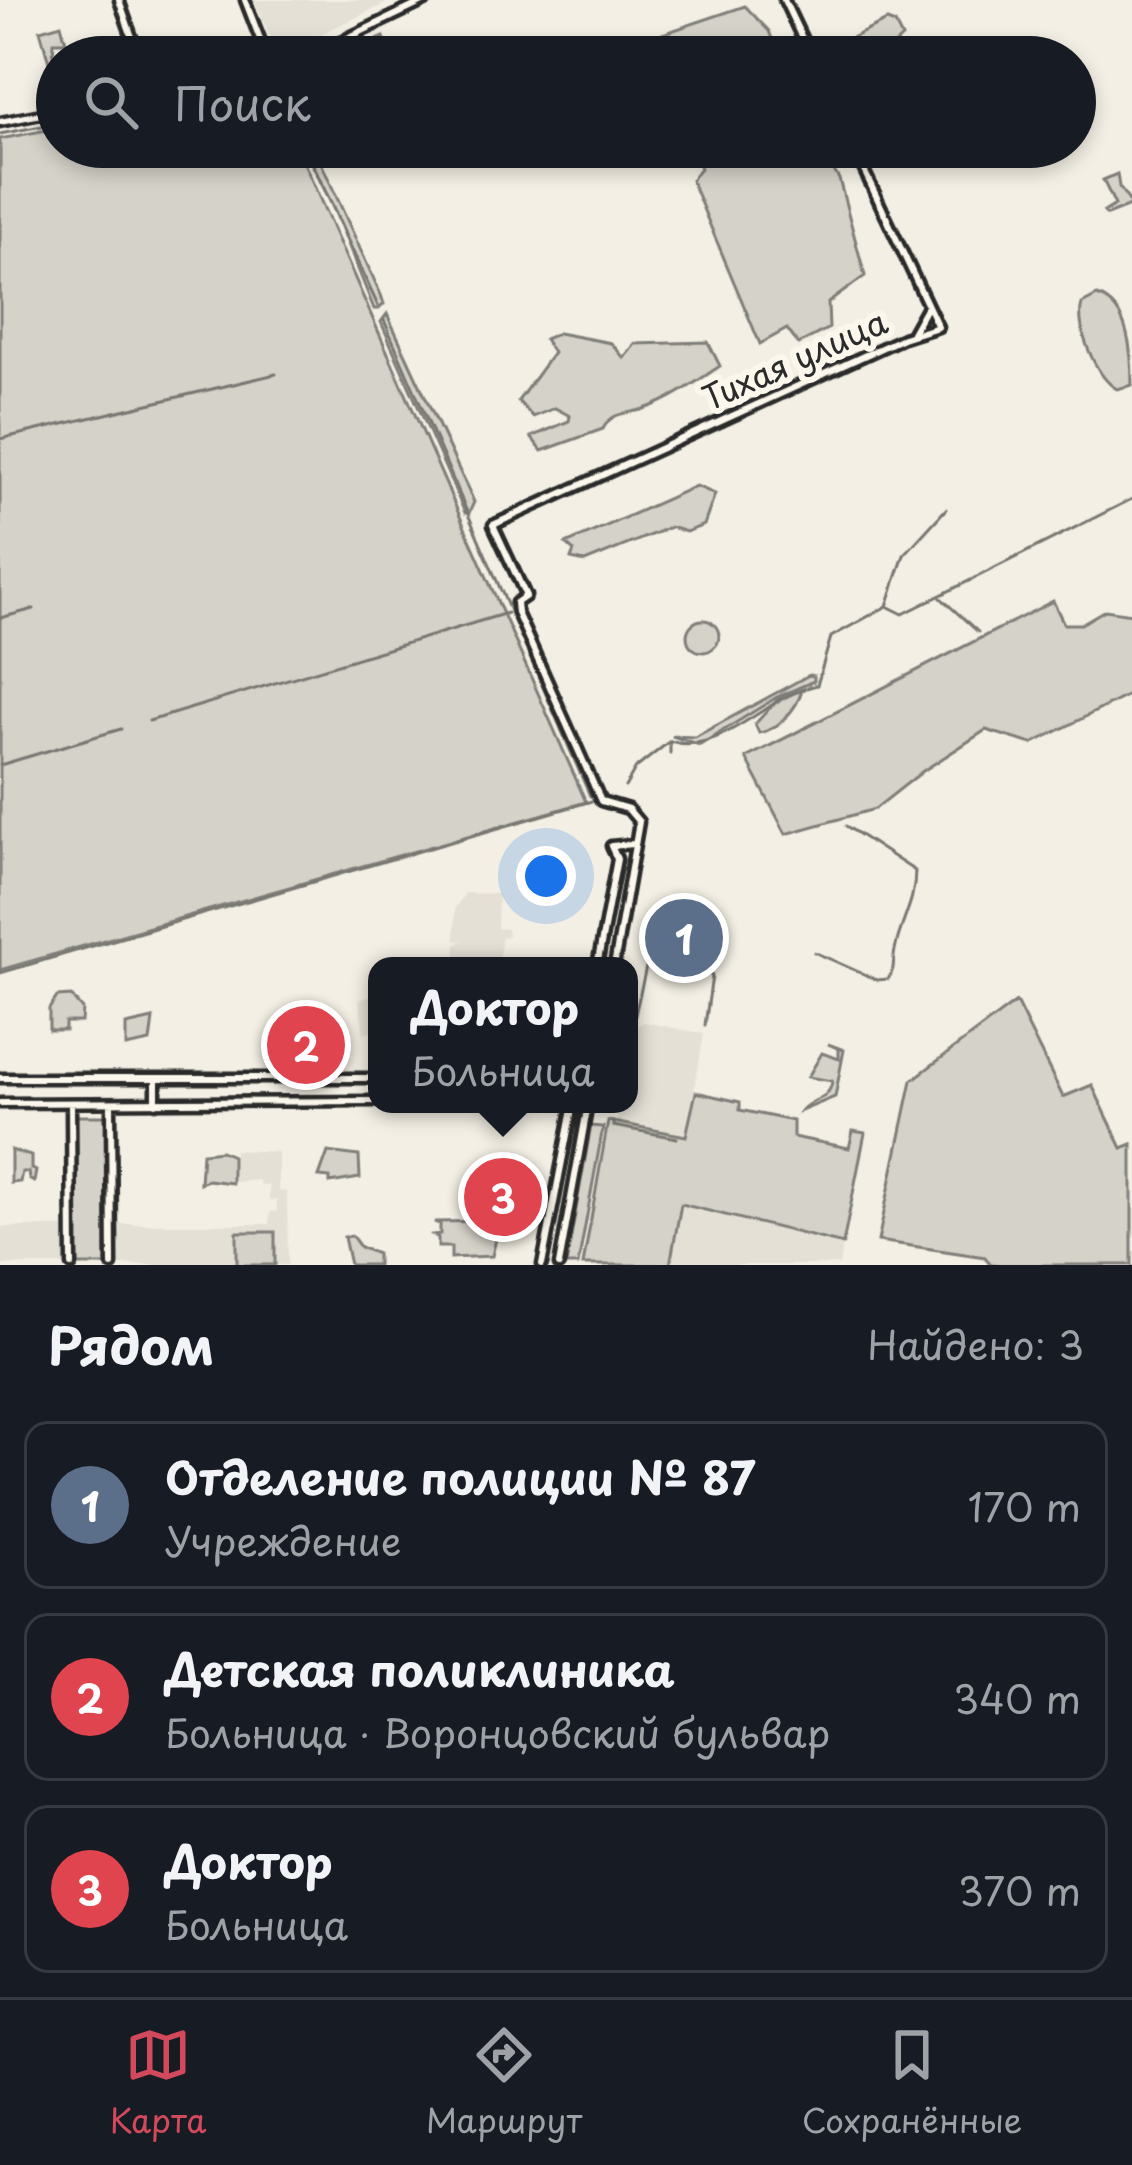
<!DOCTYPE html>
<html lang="ru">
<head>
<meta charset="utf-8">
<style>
	body { margin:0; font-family:"Playpen Sans",sans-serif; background:#242831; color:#f1f3f6 }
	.you { position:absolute; left:546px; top:876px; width:42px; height:42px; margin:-30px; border:9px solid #fff; border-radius:50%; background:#1a73e8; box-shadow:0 0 0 18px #1a73e833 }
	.badge { display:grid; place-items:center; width:78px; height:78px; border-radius:50%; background:#d1495b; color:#fff; font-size:39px; font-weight:700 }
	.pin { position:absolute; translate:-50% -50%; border:6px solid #fff; box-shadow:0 3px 12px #0006 }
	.popup { position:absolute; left:368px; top:957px; width:270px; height:156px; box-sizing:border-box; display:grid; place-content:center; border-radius:24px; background:#171b24; filter:drop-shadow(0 3px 9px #0005); font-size:39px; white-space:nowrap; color:#9ea1a6 }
	.popup b { font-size:45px; color:#f1f3f6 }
	.popup::after { content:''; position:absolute; left:50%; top:100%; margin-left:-24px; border:24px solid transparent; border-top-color:#171b24 }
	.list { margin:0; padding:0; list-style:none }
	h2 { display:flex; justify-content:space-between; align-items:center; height:156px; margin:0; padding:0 48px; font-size:51px }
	h2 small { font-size:39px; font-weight:400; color:#9ea1a6 }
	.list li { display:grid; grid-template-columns:78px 1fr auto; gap:36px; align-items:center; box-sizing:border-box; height:168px; margin:0 24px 24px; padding:0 24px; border:3px solid #363941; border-radius:24px }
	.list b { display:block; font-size:45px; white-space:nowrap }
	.list p { margin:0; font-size:39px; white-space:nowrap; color:#9ea1a6 }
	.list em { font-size:39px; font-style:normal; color:#9ea1a6 }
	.icon { flex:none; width:66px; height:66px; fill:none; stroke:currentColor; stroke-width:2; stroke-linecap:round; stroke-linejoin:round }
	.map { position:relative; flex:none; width:1132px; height:1265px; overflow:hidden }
	.search { position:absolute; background:#171b24; box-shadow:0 6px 18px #0003; left:36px; right:36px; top:36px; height:132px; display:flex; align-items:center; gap:30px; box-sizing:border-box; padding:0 42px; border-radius:66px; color:#9ea1a6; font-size:45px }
	.sheet { height:732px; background:#171b24 }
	nav { display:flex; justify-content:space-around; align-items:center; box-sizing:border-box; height:168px; border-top:3px solid #363941; background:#171b24; font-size:33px; color:#9ea1a6 }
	nav a { display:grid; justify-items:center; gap:6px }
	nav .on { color:#d1495b }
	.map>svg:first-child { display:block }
	.built { fill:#e4e0d6 }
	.green { fill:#d5d2c9; stroke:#807e7a; stroke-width:3 }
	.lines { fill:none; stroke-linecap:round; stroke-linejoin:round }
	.stream { stroke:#787772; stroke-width:3 }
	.minor-casing { stroke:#2b2b2b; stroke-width:15 }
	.minor { stroke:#fbf7ec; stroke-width:6 }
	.labels { text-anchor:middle; stroke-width:12; stroke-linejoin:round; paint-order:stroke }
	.street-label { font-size:33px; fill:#2b2b2b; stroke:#fbf7ec }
</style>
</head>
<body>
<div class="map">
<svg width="1132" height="1265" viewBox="0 0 1132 1265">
	<rect width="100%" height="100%" fill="#f3efe4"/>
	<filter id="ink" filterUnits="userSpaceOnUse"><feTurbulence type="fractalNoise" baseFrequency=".00833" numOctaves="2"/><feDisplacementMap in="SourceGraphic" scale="24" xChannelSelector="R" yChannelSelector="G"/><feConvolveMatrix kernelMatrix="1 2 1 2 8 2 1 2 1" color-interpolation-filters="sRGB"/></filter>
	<g filter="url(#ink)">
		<path class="built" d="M254,0h139l-115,54z
			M465,893l33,1 -1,34 10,1 1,7 -6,1 -5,29h-41v-21l6,-4 -7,-1v-32z
			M377,993v37l-13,4 -5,-34z
			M644,1022l60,12 -18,102 -70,-13 4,-19h9l4,-76z
			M234,1150l44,2v39l9,1 1,73h-172v-41h153l1,-12 7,-1v-11h-8v-15h-9l-1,-5 -25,2z
			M681,1204l162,40 -4,21h-169z
			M0,1227h64l3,38h-67z"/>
		<path class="green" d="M745,6l24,25 10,26h-142l25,-23z
			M887,21l8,3 7,14 -21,19h-46l7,-5 1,-10z
			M61,24l5,18h-12l-2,31 -12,-43z
			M384,37l8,20h-9l-3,-9 -16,9h-27z
			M57,128v19h240l289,655 -586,168v-831z
			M303,147h11l67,148 3,9 -5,5h-5l-42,-105z
			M691,147h128l20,32 26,97 -37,27 1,25 -31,16 -11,-15 -27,15 -69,-164 9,-12z
			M1117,174l2,13 13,18 -25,10 -3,-3 11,-7 -12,-25z
			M1097,296c33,10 35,60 35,89l-15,4c-21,-11 -42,-62 -35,-85z
			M387,314l87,188 -5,11h-4l-84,-191z
			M558,333l53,10 13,15 11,-14 73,-2 12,24c-24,16 -48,34 -76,43 -17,6 -31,1 -41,20l-61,22 -11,-14 38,-16 1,-5 -15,-8 -22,9 -15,-16 35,-48 -9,-14z
			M696,486l19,8 -11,31 -18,7 -16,-5 -85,35 -14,-3 3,-8 -8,-7z
			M1053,601l11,23h17l24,-14 27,4v79l-100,51 -46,-14 -63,41 -48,38 -89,25 -40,-76z
			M687 636a16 16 0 1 1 32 0a16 16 0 1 1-32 0Z
			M809,675l5,1v5l-37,16 -77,48 -28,-9 23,1z
			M802,690c-5,19 -24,40 -43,43l-4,-9 24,-26z
			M71,996l11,13 -1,13h-16v8h-16v-21l8,-12z
			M1016,1002l47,95 29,-12 30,63 10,-4v121h-141l-6,-8 -107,-16 34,-161z
			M153,1019l-3,23 -24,5v-22z
			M828,1044l16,6 -9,47 -34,14c10,-13 29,-10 31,-30l-24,-4 14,-24 17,6v-10z
			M696,1092l44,10v8l53,11v16l56,11 4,-17 12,2 -22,111 -162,-40 -11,61h-87l25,-144 78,15z
			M75,1116h31v149h-30z
			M591,1126l12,1 -25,138h-12z
			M11,1150l20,6v13l5,2 -2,11 -5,-3 -1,-7h-6l-2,10 -9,1z
			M221,1151l11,5v27l-24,-3 -8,3 2,-30z
			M328,1152l31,4 1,22 -30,5v-5l-11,-1z
			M434,1222l66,-1 -8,35 -41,2v-11h-13v-9l-5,-3 7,-1v-10z
			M237,1232h38v33h-38z
			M352,1236l8,11 17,7v11h-27l-6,-28z"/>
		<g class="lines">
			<path class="stream" d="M0,134l57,-11
				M305,147l73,159
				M384,320l206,476
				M0,439l276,-65
				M941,598l37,34
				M889,607l14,7 229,-115
				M0,618l34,-9
				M149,721l358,-108
				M670,743v10
				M0,765l121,-36
				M625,787l11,-19 34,-27c51,16 93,-44 147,-56l14,-48 56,-31 17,-51 42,-46
				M651,950l18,4
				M814,952l63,28 11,-1c8,-11 4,-16 7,-29 6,-30 20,-46 20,-79l-69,-45
				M691,962l21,14 -7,49
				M0,973l595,-173
				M633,1024l18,-79
				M613,1122v4l64,12"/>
			<defs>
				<path id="minor" d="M119,0l20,57
					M245,0l22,57
					M784,0l27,57
					M308,57l119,-57
					M0,122l57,-11
					M912,333l14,-25
					M597,966l20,-107 -6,-13 22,-2
					M614,966l25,-144 -11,-13 -27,-8 -84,-188 -1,-10 10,-7 -33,-71 410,-187 35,-11 -85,-180
					M0,1078h377
					M156,1078v25
					M0,1103l377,-2
					M71,1103l1,162
					M111,1103l1,162
					M542,1265l31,-161
					M559,1265l29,-161"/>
			</defs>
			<use href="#minor" class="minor-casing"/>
			<use href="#minor" class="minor"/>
		</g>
	</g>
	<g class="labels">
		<g class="street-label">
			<text transform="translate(795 360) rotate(-24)" y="12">Тихая улица</text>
		</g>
	</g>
</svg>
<div class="you"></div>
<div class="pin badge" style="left:684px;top:938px;background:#5c6f8a">1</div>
<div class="pin badge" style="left:306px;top:1045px;background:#e0444e">2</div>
<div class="pin badge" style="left:503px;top:1197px;background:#e0444e">3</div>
<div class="popup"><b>Доктор</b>Больница</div>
<div class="search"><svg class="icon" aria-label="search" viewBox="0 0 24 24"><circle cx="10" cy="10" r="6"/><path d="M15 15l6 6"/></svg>Поиск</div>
</div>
<section class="sheet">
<h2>Рядом<small>Найдено: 3</small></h2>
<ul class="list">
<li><span class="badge" style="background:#5c6f8a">1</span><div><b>Отделение полиции № 87</b><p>Учреждение</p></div><em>170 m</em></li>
<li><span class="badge" style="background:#e0444e">2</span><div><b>Детская поликлиника</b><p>Больница · Воронцовский бульвар</p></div><em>340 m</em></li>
<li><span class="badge" style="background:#e0444e">3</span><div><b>Доктор</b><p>Больница</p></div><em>370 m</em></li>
</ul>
</section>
<nav>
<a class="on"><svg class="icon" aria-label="map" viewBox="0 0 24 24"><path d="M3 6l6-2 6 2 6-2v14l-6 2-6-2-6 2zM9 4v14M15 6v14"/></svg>Карта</a>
<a><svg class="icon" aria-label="directions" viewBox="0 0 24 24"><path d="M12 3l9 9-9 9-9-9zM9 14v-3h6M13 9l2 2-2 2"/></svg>Маршрут</a>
<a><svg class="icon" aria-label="saved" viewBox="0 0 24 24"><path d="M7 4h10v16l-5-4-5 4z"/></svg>Сохранённые</a>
</nav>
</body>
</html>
